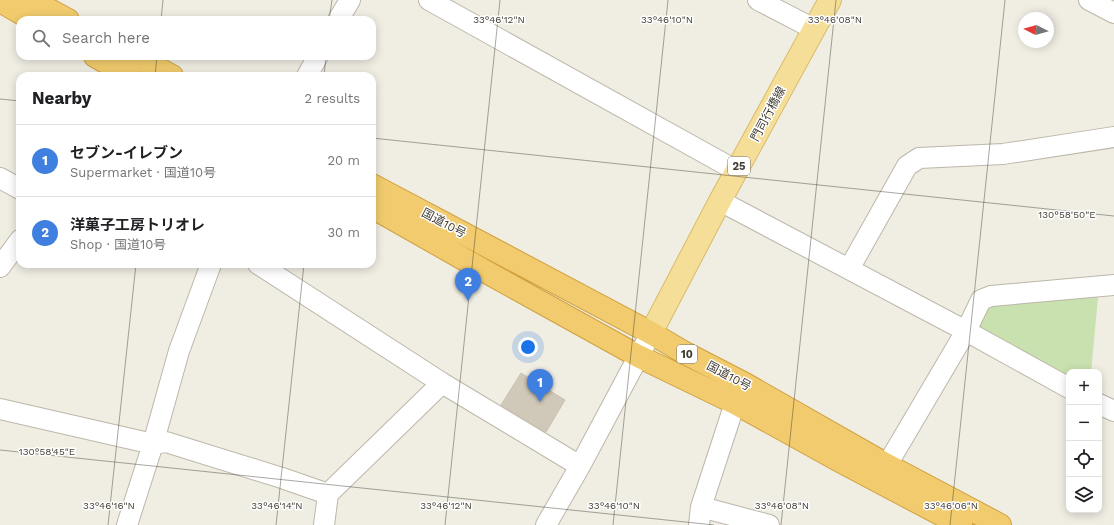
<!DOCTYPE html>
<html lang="en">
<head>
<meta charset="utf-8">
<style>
	body { margin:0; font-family:"Work Sans","Noto Sans JP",sans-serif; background:#f2f2f2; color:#202124 }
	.controls { position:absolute; right:12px; bottom:12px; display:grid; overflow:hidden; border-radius:8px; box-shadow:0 2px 10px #0003 }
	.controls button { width:36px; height:36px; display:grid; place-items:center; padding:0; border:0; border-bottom:1px solid #e0e0e0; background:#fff; color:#202124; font:20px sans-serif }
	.compass { position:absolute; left:1018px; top:12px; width:36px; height:36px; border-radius:50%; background:#fff; box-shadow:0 2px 10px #0003; rotate:276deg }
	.you { position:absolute; left:528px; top:347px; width:14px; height:14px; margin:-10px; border:3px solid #fff; border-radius:50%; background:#1a73e8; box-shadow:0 0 0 6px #1a73e833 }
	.badge { display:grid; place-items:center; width:26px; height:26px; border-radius:50%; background:#b45309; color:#fff; font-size:13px; font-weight:700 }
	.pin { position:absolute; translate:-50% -33px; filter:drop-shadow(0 1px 2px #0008) }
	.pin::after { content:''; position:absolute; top:21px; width:14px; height:12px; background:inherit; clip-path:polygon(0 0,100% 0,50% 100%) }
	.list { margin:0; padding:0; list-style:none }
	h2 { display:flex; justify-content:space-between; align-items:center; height:52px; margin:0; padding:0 16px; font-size:17px }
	h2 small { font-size:13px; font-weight:400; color:#757577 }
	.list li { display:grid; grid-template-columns:26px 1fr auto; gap:12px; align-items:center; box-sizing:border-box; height:72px; padding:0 16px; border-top:1px solid #e0e0e0 }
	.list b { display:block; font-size:15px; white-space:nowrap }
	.list p { margin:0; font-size:13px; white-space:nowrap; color:#757577 }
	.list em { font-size:13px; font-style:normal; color:#757577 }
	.icon { flex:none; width:22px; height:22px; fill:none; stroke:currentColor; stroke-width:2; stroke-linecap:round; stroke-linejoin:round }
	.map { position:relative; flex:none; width:1114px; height:525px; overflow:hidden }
	.search { position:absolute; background:#fff; box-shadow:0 2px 10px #0003; left:16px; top:16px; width:360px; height:44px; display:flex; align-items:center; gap:10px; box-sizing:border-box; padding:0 14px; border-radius:12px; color:#757577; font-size:15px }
	.panel { position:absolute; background:#fff; box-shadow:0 2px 10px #0003; left:16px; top:72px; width:360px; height:196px; border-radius:12px }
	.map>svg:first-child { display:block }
	.green { fill:#c9e1af }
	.building { fill:#d0c9ba; stroke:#cbc1ae }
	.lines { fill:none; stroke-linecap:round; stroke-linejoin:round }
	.minor-casing { stroke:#bdb7aa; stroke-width:22 }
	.major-casing { stroke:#d8bc69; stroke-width:24 }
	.highway-casing { stroke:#cfa03f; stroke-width:24 }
	.minor { stroke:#fff; stroke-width:20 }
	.major { stroke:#f5de97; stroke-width:22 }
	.highway { stroke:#f1cb6d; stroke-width:22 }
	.ticks { fill:none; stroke:#413d34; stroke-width:1; stroke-opacity:0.45 }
	.labels { text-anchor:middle; stroke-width:3; stroke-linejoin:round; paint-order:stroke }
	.shield { fill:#fff; stroke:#7a7771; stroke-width:1 }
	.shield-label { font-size:11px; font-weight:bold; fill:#413d34 }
	.street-label { font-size:12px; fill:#413d34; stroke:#fff }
	.ticks-label { font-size:10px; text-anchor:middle; fill:#413d34; stroke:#fff; stroke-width:3; stroke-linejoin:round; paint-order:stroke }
</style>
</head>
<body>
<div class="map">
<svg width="1114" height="525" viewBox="0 0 1114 525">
	<rect width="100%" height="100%" fill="#f0ede3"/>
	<path class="green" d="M1099,287l-8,85h-22v16l-103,-57 15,-31z"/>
	<path class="building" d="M521,373l44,27 -19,32 -45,-27z"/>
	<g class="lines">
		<defs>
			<path id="minor" d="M429,0l308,171
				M758,0l56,29
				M1089,0l25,13
				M338,20l12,-20
				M307,76l11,-20
				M0,178l20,11
				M720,201l246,130 103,57
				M258,264l184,119 138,83
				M0,267l20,-27
				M849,269l58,-103 12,-8 84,-4 111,-17
				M1099,404l15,7
				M0,409l153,35 13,-2 116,36 46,16
				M887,465l79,-134 15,-31 10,-4 123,-11
				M701,507l68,18
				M127,525l26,-81 26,-93 32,-87
				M324,525l4,-31 114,-111
				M546,525l34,-59 71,-133
				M699,525l2,-18 34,-104 8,-14"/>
			<path id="major" d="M651,333l69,-132 110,-201"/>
			<path id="highway" d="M31,0l37,20
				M0,1l33,19
				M95,56l35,20
				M135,56l37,20
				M372,185l279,148 34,20 60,31 142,81 113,60
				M372,207l118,67 148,82 97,47 105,58 121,64"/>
		</defs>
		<use href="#minor" class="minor-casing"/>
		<use href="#major" class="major-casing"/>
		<use href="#highway" class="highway-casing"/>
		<use href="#minor" class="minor"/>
		<use href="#major" class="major"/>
		<use href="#highway" class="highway"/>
	</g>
	<path class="ticks" d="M161,20l2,-20M329,20l3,-20M155,76l2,-20M324,76l2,-20M0,99l20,2M372,138l742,78M0,450l714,75M108,525l28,-261M276,525l28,-261M445,525l55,-525M613,525l55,-525M781,525l55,-525M950,525l55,-525"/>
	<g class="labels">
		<g class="shield">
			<rect x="728" y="157" width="22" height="18" rx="3"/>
			<rect x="677" y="345" width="20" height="18" rx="3"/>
		</g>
		<g class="shield-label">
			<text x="739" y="170">25</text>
			<text x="687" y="358">10</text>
		</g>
		<g class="street-label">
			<text transform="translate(768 114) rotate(-62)" y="4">門司行橋線</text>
			<text transform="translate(444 223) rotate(28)" y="4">国道10号</text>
			<text transform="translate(729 376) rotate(28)" y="4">国道10号</text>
		</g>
	</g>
	<g class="ticks-label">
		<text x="499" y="23">33°46'12"N</text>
		<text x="667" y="23">33°46'10"N</text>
		<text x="835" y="23">33°46'08"N</text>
		<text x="1067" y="218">130°58'50"E</text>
		<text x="47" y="455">130°58'45"E</text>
		<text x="109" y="509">33°46'16"N</text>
		<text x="277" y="509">33°46'14"N</text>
		<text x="446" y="509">33°46'12"N</text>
		<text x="614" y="509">33°46'10"N</text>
		<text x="782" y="509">33°46'08"N</text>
		<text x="951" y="509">33°46'06"N</text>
	</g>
</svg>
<div class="controls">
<button>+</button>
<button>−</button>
<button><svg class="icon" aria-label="locate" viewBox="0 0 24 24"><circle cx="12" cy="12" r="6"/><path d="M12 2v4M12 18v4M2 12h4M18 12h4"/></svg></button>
<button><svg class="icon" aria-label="layers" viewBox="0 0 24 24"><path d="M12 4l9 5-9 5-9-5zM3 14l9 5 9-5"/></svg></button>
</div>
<svg class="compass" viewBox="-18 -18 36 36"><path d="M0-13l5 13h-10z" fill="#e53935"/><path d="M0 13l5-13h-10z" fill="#757577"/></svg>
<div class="you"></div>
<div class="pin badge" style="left:540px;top:402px;background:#3f7fe0">1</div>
<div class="pin badge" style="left:468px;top:301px;background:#3f7fe0">2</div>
<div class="search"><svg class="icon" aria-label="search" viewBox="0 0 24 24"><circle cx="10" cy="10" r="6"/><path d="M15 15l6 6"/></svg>Search here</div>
<section class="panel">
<h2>Nearby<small>2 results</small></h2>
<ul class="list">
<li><span class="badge" style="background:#3f7fe0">1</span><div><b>セブン-イレブン</b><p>Supermarket · 国道10号</p></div><em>20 m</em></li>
<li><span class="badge" style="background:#3f7fe0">2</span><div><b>洋菓子工房トリオレ</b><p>Shop · 国道10号</p></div><em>30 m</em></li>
</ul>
</section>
</div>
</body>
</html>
